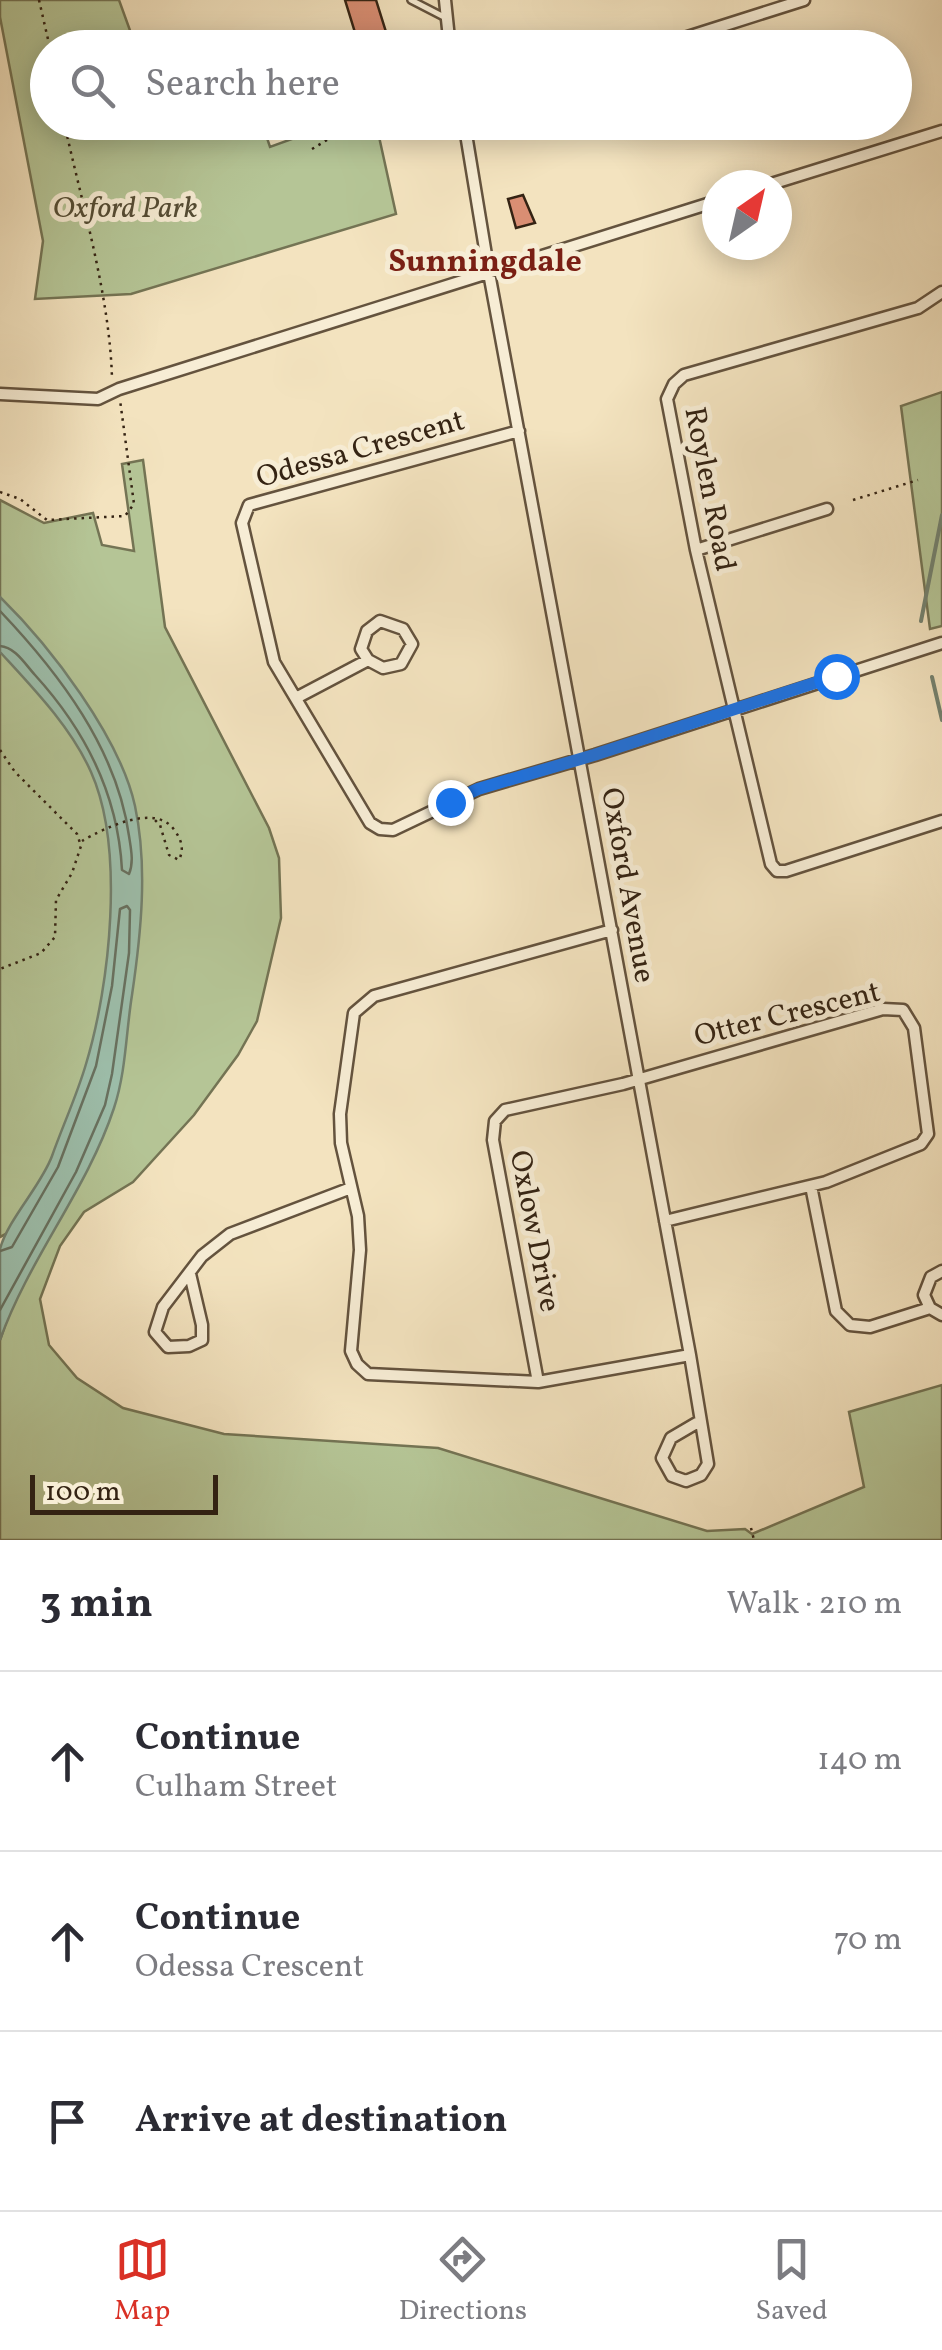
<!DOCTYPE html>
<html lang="en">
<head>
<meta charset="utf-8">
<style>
	body { margin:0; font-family:Vollkorn,serif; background:#f2f2f3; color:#2b2b33 }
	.compass { position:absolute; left:702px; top:170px; width:90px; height:90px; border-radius:50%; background:#fff; box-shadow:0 5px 25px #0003; rotate:34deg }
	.scale { position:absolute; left:30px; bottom:25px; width:188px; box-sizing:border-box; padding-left:10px; border:5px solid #342313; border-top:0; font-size:28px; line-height:35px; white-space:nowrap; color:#342313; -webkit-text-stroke:8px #f7edd5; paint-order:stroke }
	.stop { position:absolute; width:30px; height:30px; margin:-22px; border:8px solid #1a73e8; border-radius:50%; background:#fff }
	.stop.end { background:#1a73e8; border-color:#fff; box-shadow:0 2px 10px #0008 }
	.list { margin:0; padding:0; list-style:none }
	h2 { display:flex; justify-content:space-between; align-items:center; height:130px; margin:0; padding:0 40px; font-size:42px }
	h2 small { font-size:32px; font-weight:400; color:#7c7c81 }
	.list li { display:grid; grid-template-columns:65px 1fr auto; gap:30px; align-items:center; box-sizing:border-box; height:180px; padding:0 40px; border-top:2px solid #e1e1e2 }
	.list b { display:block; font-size:38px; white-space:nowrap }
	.list p { margin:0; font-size:32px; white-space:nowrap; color:#7c7c81 }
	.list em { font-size:32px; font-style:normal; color:#7c7c81 }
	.icon { flex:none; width:55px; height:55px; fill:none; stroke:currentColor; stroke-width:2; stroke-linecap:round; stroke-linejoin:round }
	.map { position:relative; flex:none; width:942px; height:1540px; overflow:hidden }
	.search { position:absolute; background:#fff; box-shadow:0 5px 25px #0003; left:30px; right:30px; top:30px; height:110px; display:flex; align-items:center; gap:25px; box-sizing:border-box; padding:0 35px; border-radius:55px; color:#7c7c81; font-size:38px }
	.sheet { height:670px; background:#fff }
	nav { display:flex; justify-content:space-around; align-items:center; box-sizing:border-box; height:140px; border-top:2px solid #e1e1e2; background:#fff; font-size:28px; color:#7c7c81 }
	nav a { display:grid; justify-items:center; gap:5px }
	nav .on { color:#d93025 }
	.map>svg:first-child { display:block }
	.green { fill:#b5c596; stroke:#747454; stroke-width:2.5 }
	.water { fill:#9dbfac; stroke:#73816f; stroke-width:2.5 }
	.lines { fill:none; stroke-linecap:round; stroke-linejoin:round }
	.shore { stroke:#687160; stroke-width:2.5 }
	.stream { stroke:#73816f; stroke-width:4 }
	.building { fill:#d98e73; stroke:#342313; stroke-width:2.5 }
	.service-casing { stroke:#64533e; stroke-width:10 }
	.minor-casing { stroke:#64533e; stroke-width:15 }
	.path { stroke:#342313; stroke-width:2.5; stroke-dasharray:2.5 5; stroke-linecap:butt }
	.service { stroke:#f7edd5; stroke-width:5 }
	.minor { stroke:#f7edd5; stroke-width:10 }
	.route { stroke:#1a73e8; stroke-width:12 }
	.labels { text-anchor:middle; stroke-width:10; stroke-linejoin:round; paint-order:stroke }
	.park-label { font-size:30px; font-style:italic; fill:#544c34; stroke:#f7edd5 }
	.street-label { font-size:30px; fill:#342313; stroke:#f7edd5 }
	.neighbourhood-label { font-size:32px; font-weight:bold; fill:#7a1f14; stroke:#f7edd5 }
</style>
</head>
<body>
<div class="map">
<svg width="942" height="1540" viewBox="0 0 942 1540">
	<rect width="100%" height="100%" fill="#f3e3bf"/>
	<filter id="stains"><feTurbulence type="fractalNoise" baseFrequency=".002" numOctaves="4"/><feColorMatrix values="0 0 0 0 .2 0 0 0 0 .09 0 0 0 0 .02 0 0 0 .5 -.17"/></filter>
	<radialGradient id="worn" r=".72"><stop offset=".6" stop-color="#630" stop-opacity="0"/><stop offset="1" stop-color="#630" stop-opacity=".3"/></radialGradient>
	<path class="green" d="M0,0h119l17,47 -88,1v74l214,1 8,24 66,-24h40l20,91 -265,80 -96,5 8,-58 -43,-224z
		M942,392v234l-12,3 -29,-223z
		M143,460l22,167 104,201 10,30 2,60 -24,103 -19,34 -44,60 -61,67 -49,30 -24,34 -20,53 9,46 28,33 46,30 101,26 214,14 269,83 38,-2 7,5 112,-47 -15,-75 93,-27v155h-942v-200l13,-38 56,-101 -69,36v-737l44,23 49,-10 9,32 32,6 -12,-87z"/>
	<path class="water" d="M0,597c50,49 120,140 135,209 13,61 6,128 -3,189 -6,37 -6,77 -18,113 -27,82 -85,150 -114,232 0,-23 0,-71 0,-91 8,-30 41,-63 52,-93 11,-31 25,-61 34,-92 24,-79 39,-216 5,-292 -20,-45 -58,-84 -91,-120z"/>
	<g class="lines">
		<path class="shore" d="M0,611c59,62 117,138 129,225 2,13 5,26 0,38l-7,-4c-4,-76 -36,-139 -87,-195 -10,-11 -20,-28 -35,-29
			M0,1251l12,-4 46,-80 38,-101 16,-80 8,-77 7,-3 3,4 -1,43 -17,121 -7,31 -29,67 -76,138"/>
		<path class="stream" d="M921,621l21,-106
			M932,677l10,43"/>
	</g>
	<path class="building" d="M345,0h31l15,48h-53l19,-9z
		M523,195l12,28 -19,5 -8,-29z"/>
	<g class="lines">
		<defs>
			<path id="service" d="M411,0l33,17"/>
			<path id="minor" d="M445,0l5,48
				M653,48l151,-48
				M464,122l25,151 201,1082 18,109 -7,11 -15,6 -14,-5 -10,-18 9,-20 29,-17
				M768,185l174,-54
				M942,292l-24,16 -234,67 -10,9 -7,15 29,151 75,314 6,7h9l156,-50
				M0,394l98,5 21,-10 598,-188
				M519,431l-270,74 -7,18 32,139 96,161 10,6 13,1 86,-41 116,-34 347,-112
				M696,550l131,-41
				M380,621l23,8 9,15 -11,20 -18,4 -15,-8 -7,-11 6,-18z
				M296,698l72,-38
				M612,930l-238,66 -20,17 -14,101 1,29 17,73 2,34 -9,101 6,13 11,10 170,8 152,-27
				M811,1186l25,125 14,14 20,2 60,-19
				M942,1271l-11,6 -7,18 6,13 12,7
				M190,1274l12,51v15l-13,6 -21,1 -13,-15 8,-25 39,-51 28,-22 121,-46
				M538,1382l-45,-242 2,-19 10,-11 118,-26 260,-75 20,1 11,18 14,106 -7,10 -95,38 -161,39"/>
		</defs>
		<use href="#service" class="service-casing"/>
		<use href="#minor" class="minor-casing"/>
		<path class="path" d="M39,0l11,48
			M64,122c18,82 46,175 48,257
			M312,149l45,-27
			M0,492l20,7 27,21 78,-4 9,-12 -14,-104
			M853,500l65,-20
			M0,750l15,22 62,62 4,12 -9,27 -16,27 -1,37 -14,16 -41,16
			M82,841c22,-13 75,-39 93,-10 7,10 9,18 4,29l-10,-5 -9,-30 -7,-7
			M751,1528l3,12"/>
		<use href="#service" class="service"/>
		<use href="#minor" class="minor"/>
	</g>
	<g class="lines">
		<path class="route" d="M450,802l28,-13 116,-34 242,-79"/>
	</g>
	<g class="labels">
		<g class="park-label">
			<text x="125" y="217">Oxford Park</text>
		</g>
		<g class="street-label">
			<text transform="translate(360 448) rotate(-16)" y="10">Odessa Crescent</text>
			<text transform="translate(711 489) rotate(79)" y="10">Roylen Road</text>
			<text transform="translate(629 885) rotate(80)" y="10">Oxford Avenue</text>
			<text transform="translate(787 1013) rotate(-14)" y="10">Otter Crescent</text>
			<text transform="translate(536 1231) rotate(79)" y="10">Oxlow Drive</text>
		</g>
		<g class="neighbourhood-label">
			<text x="485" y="271">Sunningdale</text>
		</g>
	</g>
	<rect width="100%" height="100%" filter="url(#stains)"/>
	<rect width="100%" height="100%" fill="url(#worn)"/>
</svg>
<svg class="compass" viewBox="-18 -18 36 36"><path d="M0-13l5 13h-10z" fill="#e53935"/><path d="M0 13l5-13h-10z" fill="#7c7c81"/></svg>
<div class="scale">100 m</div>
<div class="stop" style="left:836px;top:676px"></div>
<div class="stop end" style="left:450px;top:802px"></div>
<div class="search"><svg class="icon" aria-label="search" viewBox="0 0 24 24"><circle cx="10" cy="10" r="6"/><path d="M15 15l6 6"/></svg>Search here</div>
</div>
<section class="sheet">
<h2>3 min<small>Walk · 210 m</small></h2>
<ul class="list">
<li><svg class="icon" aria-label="ahead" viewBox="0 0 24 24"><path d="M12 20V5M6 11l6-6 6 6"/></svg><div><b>Continue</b><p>Culham Street</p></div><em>140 m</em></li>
<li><svg class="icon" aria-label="ahead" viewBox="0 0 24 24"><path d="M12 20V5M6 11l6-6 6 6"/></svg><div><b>Continue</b><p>Odessa Crescent</p></div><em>70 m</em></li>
<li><svg class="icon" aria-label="arrive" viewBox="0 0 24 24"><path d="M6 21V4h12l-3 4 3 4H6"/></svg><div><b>Arrive at destination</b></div></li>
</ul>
</section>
<nav>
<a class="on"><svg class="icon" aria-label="map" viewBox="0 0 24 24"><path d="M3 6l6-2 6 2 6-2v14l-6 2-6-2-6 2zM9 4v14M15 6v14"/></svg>Map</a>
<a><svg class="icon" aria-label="directions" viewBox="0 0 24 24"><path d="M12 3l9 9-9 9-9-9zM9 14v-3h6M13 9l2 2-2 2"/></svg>Directions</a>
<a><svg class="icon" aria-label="saved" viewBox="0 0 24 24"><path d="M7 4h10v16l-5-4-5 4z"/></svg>Saved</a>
</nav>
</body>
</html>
